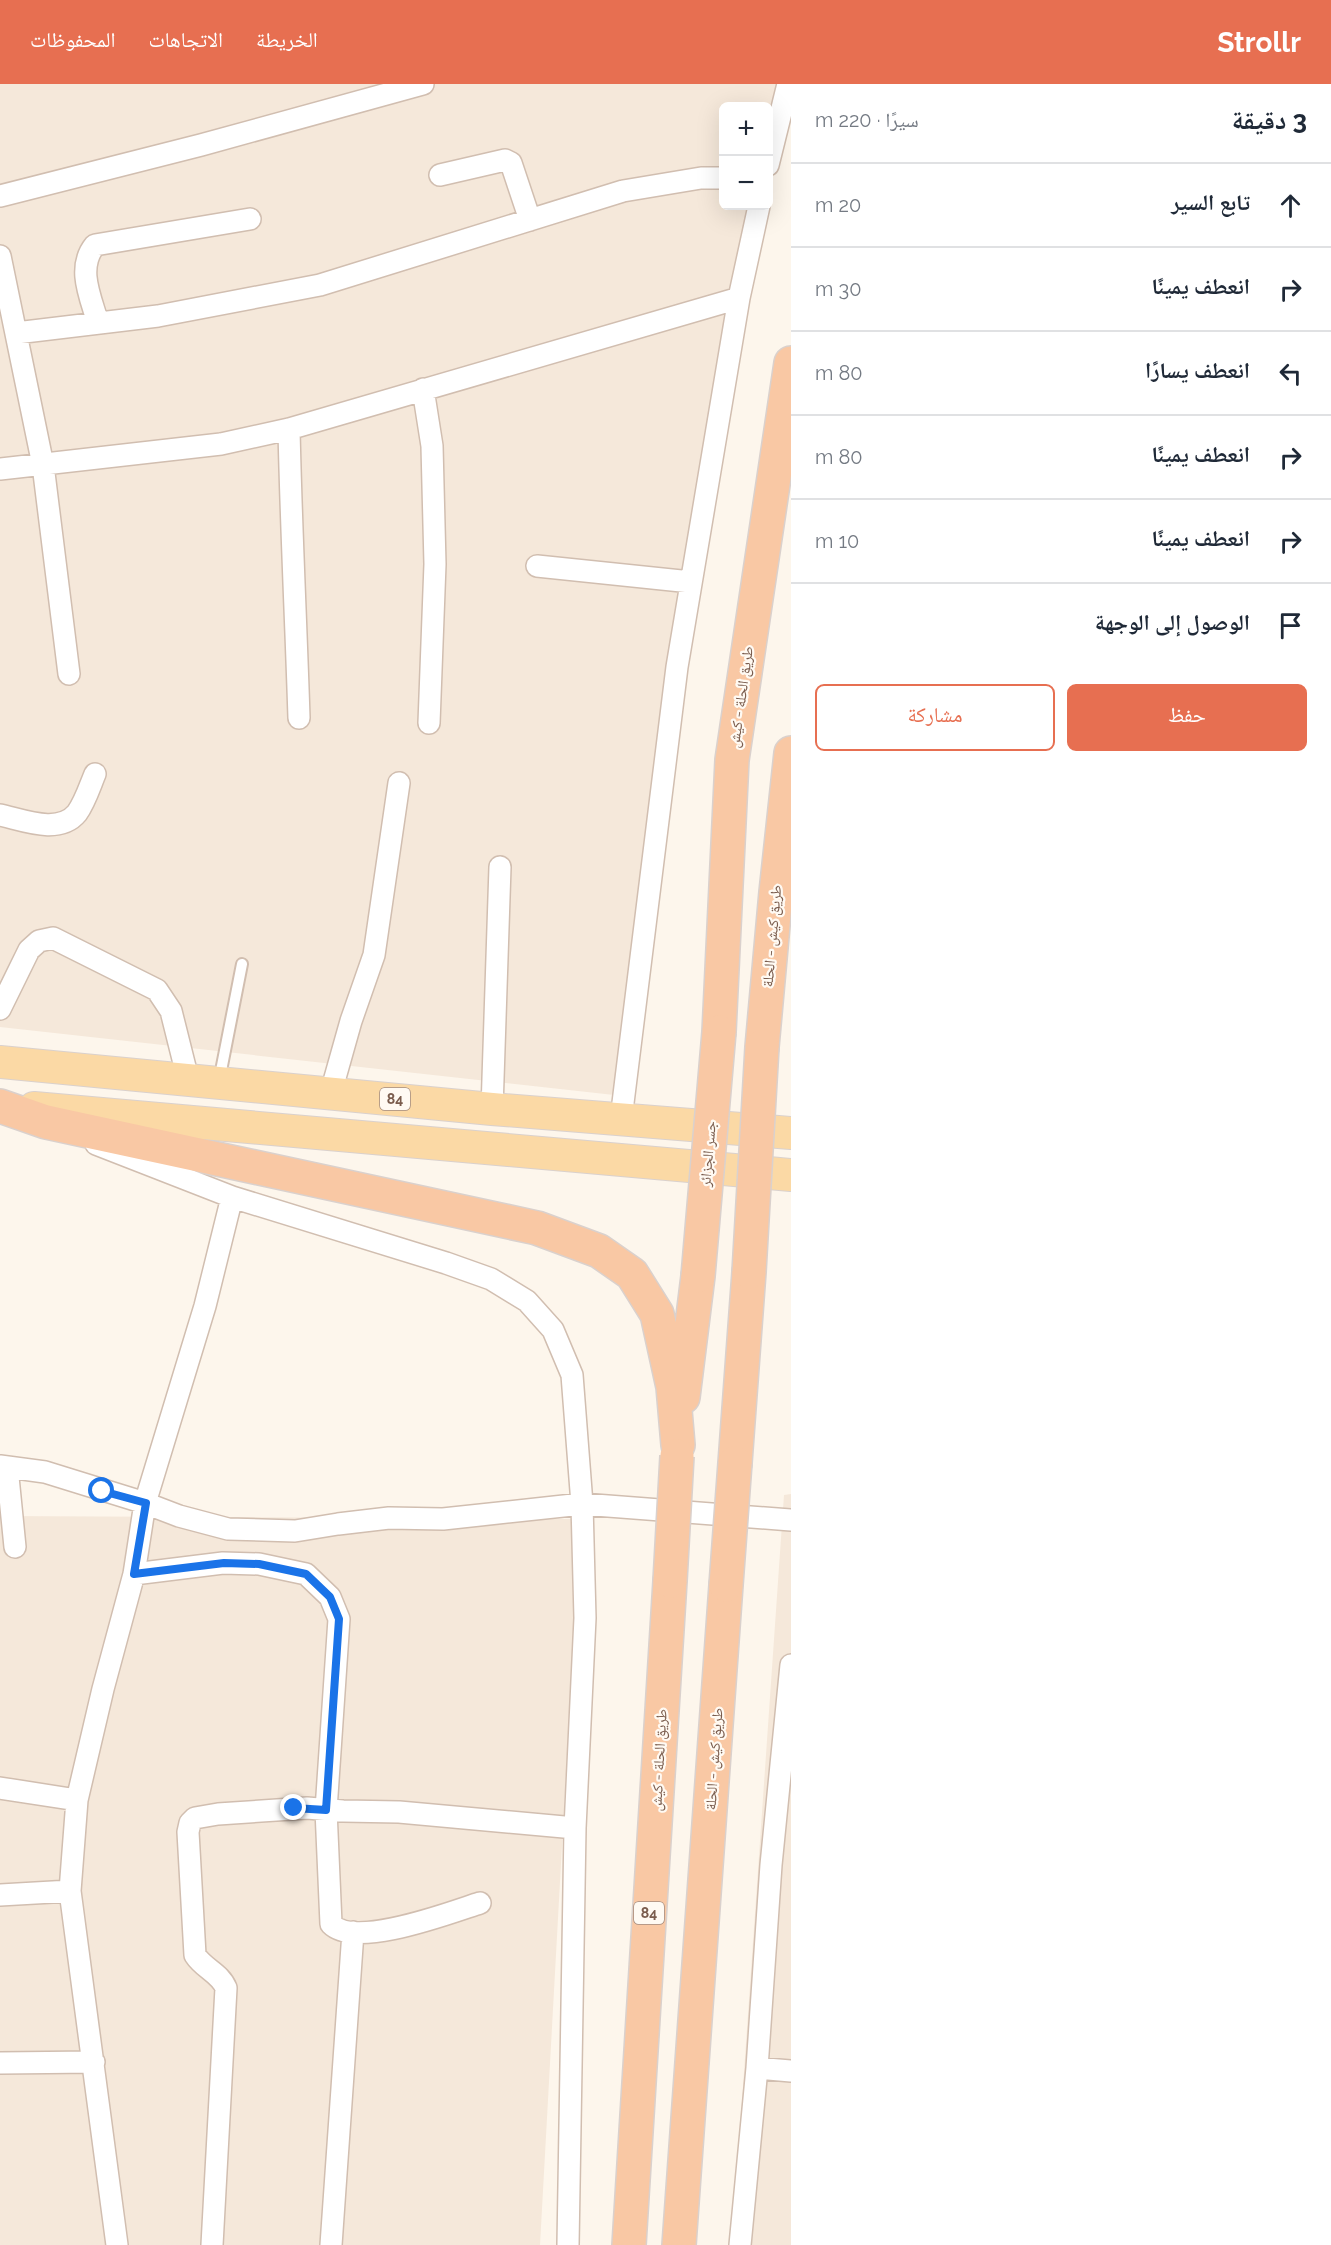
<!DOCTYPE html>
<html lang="ar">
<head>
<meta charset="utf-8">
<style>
	body { margin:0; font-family:Raleway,"Noto Naskh Arabic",sans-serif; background:#f6f6f7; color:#1f2937; direction:rtl }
	.controls { position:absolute; right:18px; top:18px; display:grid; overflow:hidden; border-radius:9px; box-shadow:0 6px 24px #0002 }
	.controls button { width:54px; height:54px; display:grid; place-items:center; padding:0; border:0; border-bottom:2px solid #e0e1e3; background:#fff; color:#1f2937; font:30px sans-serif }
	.stop { position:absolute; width:18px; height:18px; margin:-14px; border:4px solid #1a73e8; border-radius:50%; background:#fff }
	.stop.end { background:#1a73e8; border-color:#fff; box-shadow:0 2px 6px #0008 }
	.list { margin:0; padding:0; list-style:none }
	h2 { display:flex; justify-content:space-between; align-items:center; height:78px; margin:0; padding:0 24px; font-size:26px }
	h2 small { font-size:20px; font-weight:400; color:#747a83 }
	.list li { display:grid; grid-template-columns:39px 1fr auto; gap:18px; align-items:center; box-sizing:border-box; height:84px; padding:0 24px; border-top:2px solid #e0e1e3 }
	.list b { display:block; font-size:22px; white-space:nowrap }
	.list em { font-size:20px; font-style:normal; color:#747a83 }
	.actions { display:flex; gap:12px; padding:18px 24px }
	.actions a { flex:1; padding:14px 0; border:2px solid #e76f51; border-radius:9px; text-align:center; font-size:21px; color:#e76f51 }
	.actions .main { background:#e76f51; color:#fff }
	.icon { flex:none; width:33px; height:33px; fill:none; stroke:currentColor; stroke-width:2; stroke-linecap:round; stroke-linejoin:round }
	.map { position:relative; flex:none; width:791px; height:2161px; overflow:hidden; direction:ltr }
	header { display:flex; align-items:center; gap:36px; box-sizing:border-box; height:84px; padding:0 30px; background:#e76f51; color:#fff }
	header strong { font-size:28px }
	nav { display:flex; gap:33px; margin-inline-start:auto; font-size:21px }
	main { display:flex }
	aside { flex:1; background:#fff }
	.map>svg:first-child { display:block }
	.residential { fill:#f5e8da }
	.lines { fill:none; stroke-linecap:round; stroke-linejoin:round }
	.service-casing { stroke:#d1beb0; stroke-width:14 }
	.minor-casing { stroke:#d1beb0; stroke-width:24 }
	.primary-casing { stroke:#dad1cd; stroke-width:34 }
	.trunk-casing { stroke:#dad1cd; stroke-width:36 }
	.service { stroke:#fff; stroke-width:10 }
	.minor { stroke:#fff; stroke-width:21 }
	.primary { stroke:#fbd9a5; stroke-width:32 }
	.trunk { stroke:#f9c8a4; stroke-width:33 }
	.trunk-bridge-casing { stroke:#dad1cd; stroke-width:36; stroke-linecap:butt }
	.trunk-bridge { stroke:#f9c8a4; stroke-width:33 }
	.route { stroke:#1a73e8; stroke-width:8 }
	.labels { text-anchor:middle; stroke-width:4.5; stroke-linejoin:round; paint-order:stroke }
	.shield { fill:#fffaf3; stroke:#a28b7f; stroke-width:1.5 }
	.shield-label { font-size:14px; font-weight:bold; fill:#7a5c4d }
	.street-label { font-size:15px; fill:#7a5c4d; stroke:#fffaf3 }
</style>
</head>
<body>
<header>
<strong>Strollr</strong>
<nav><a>الخريطة</a><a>الاتجاهات</a><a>المحفوظات</a></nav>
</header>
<main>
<aside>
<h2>3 دقيقة<small>سيرًا · 220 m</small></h2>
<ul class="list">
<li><svg class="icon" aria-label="ahead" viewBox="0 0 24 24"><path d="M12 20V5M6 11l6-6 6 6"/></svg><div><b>تابع السير</b></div><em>20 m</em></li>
<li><svg class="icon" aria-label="right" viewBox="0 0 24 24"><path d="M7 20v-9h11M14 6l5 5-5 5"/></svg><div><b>انعطف يمينًا</b></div><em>30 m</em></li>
<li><svg class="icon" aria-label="left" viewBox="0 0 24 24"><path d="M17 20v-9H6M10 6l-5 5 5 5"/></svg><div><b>انعطف يسارًا</b></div><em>80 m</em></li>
<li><svg class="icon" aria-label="right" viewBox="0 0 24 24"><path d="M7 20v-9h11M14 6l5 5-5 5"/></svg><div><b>انعطف يمينًا</b></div><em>80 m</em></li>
<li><svg class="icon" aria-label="right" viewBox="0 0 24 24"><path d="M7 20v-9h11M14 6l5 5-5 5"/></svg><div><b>انعطف يمينًا</b></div><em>10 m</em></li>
<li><svg class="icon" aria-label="arrive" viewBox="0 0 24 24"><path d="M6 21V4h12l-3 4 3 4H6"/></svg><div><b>الوصول إلى الوجهة</b></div></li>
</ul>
<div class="actions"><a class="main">حفظ</a><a>مشاركة</a></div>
</aside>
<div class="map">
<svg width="791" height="2161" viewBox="0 0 791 2161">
	<rect width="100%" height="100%" fill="#fdf6ec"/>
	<path class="residential" d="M0,0h776l-7,47 -1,-25h-44v100h33l-134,890 -623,-69z
		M791,1410v751h-59l52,-750z
		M0,1432l580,3 -40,726h-540z"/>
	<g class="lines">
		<defs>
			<path id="service" d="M219,997l23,-117"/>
			<path id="minor" d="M768,81l20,-81
				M440,91l65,-15 6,3 19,57
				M0,112l201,-51 222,-61
				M0,172l43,209 26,209
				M98,239c-7,-25 -22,-55 -3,-78l155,-26
				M16,249l142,-17 162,-31 303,-94 78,-13h23
				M423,305l9,57 3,118 -6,159
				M289,345c2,96 7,193 10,289
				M0,385l221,-25 68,-15 450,-131
				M537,482l154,16
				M0,731c23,5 59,20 77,-2 8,-11 13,-27 18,-39
				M0,925l29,-59 10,-9 14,-3 104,52 14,21 17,68
				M331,1008l20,-71 23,-66 25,-172
				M492,1025l8,-242
				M621,1035l56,-452 62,-369 20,-92
				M96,1060l136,53 214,66 45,16 36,22 26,29 19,45 10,129 3,114 -10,210 -7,417
				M0,1382l45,6 100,31 34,13 49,13 67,2 43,-7 51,-6 54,1 139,-15 209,16
				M7,1383l8,80
				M134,1490l89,-11 36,1 47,10 24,23 9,22 -13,191 5,114c24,25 118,-11 149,-21
				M0,1704l77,12
				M0,1811l70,-4
				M0,1979l94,-1
				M757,1984l34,3
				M117,2161l-47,-354 7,-91 26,-111 31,-115 11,-71 60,-197 27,-109
				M212,2161l14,-257c-6,-15 -22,-19 -31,-33l-7,-123 2,-9 5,-5 23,-4 89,-6 36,3 56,1 176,16
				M331,2161l22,-313
				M740,2161l17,-177 14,-203 20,-200"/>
			<path id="primary" d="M0,978l492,47 299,24
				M34,1024l757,67"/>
			<path id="trunk" d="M719,948l13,-272 59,-397
				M762,963l14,-155 15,-139
				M0,1022l46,16 491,106 62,23 33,23 25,40 16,73 5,58
				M683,1313l15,-121
				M735,1379l14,-191
				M629,2161l41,-664
				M679,2161l47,-660"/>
		</defs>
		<use href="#service" class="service-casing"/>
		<use href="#minor" class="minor-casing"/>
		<use href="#primary" class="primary-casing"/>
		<use href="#trunk" class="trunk-casing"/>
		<use href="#service" class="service"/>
		<use href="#minor" class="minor"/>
		<use href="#primary" class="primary"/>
		<use href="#trunk" class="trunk"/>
		<defs>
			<path id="trunk-bridge" d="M749,1188l13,-225
				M698,1192l21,-244
				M670,1497l7,-125
				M726,1501l9,-122"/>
		</defs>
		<use href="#trunk-bridge" class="trunk-bridge-casing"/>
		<use href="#trunk-bridge" class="trunk-bridge"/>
	</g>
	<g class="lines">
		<path class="route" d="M102,1407l44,12 -12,71 90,-11 35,1 47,10 24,23 9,22 -13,191 -32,-2"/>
	</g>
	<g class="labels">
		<g class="shield">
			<rect x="380" y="1004" width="30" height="22" rx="4.5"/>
			<rect x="634" y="1818" width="30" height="22" rx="4.5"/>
		</g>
		<g class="shield-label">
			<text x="395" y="1020">84</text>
			<text x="649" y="1834">84</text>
		</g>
		<g class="street-label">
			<text transform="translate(741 613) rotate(-82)" y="5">طريق الحلة - كيش</text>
			<text transform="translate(772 852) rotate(-85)" y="5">طريق كيش - الحلة</text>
			<text transform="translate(708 1070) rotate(-85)" y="5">جسر الجزائر</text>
			<text transform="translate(714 1675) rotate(-86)" y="5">طريق كيش - الحلة</text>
			<text transform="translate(659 1676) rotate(-87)" y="5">طريق الحلة - كيش</text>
		</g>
	</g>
</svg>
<div class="controls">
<button>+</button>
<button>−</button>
</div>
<div class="stop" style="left:102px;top:1407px"></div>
<div class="stop end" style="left:294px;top:1724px"></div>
</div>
</main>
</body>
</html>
